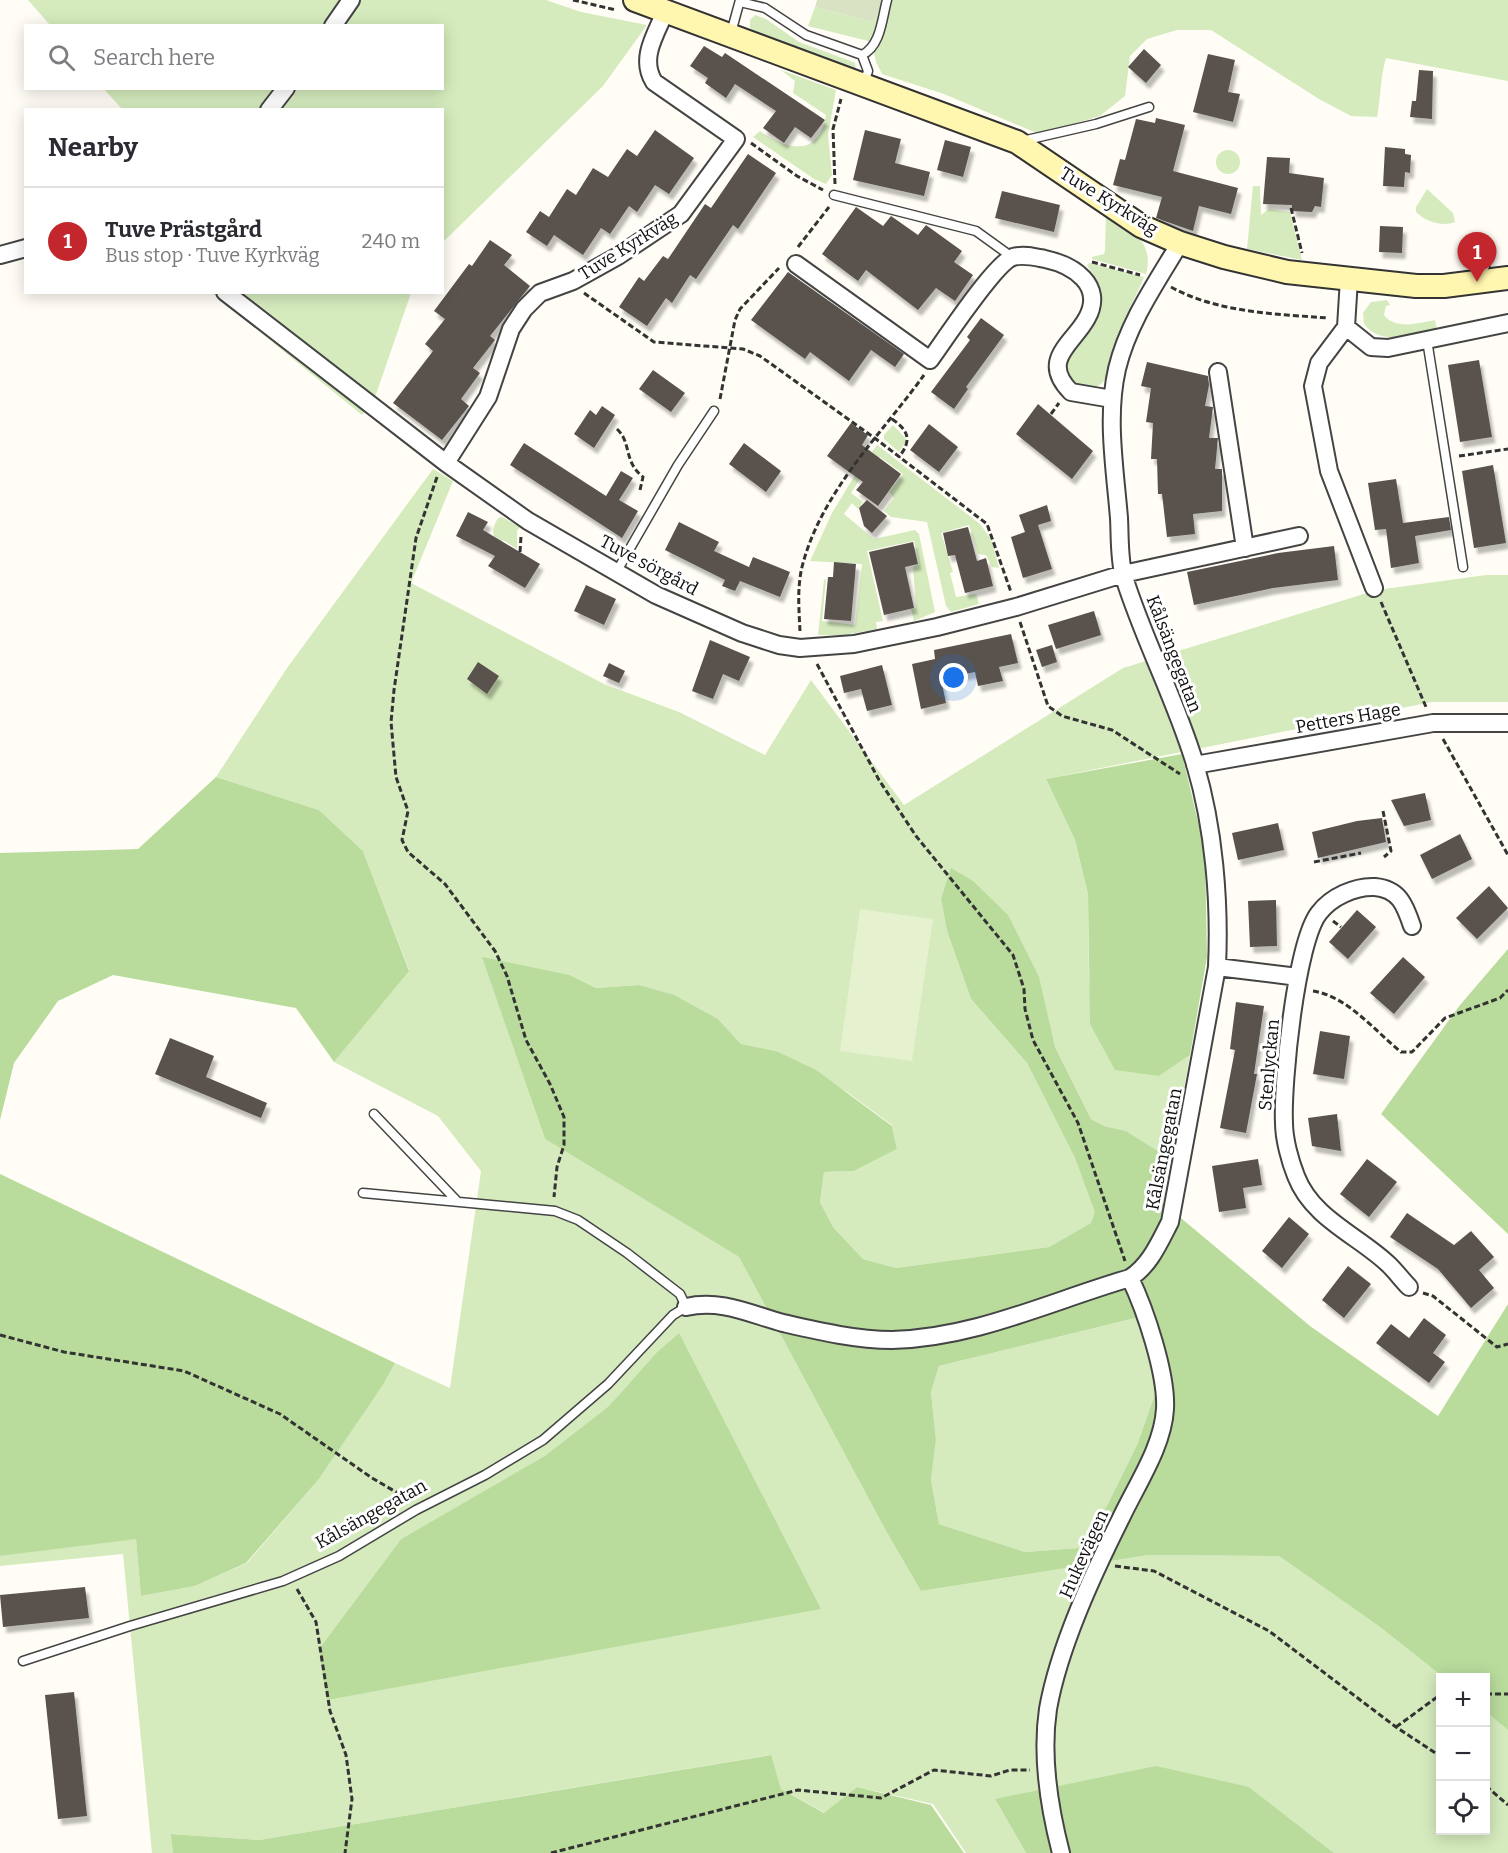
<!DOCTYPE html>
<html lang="en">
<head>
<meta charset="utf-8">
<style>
	body { margin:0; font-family:Bitter,serif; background:#f2f2f3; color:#2b2b33 }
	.controls { position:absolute; right:18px; bottom:18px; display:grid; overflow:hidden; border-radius:0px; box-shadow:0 3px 15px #0003 }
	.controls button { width:54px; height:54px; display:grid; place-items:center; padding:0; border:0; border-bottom:2px solid #e1e1e2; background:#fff; color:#2b2b33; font:30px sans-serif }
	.you { position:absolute; left:954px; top:678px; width:21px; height:21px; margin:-15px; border:4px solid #fff; border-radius:50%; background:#1a73e8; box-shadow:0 0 0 9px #1a73e833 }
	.badge { display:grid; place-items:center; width:39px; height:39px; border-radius:50%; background:#c4262e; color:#fff; font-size:20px; font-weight:700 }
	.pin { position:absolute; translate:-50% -50px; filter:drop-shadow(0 2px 3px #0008) }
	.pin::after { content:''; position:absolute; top:32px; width:21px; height:18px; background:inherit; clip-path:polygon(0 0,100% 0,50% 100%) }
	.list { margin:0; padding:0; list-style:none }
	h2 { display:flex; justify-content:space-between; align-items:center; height:78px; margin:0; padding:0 24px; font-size:26px }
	h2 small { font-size:20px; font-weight:400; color:#7c7c81 }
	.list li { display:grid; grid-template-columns:39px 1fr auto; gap:18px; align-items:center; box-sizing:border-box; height:108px; padding:0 24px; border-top:2px solid #e1e1e2 }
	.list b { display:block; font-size:22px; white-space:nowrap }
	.list p { margin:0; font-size:20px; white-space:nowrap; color:#7c7c81 }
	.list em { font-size:20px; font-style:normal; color:#7c7c81 }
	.icon { flex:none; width:33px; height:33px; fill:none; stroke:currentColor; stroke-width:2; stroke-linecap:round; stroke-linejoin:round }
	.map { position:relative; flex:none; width:1508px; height:1853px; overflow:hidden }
	.search { position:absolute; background:#fff; box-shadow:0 3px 15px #0003; left:24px; top:24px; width:420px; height:66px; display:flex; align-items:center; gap:15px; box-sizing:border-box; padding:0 21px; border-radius:0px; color:#7c7c81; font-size:22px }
	.panel { position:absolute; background:#fff; box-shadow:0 3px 15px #0003; left:24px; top:108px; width:420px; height:186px; border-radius:0px }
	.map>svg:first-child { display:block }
	.green { fill:#d5ebbd; fill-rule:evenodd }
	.forest { fill:#b9dc9c; fill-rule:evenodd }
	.cemetery { fill:#d9e3c4 }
	.pitch { fill:#e6f2cf }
	.building { fill:#5a524d; filter:url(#shadow) }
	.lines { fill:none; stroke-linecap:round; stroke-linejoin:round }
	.lane-casing { stroke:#444; stroke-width:11 }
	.street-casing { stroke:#444; stroke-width:20 }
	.secondary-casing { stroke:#333; stroke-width:26 }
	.path { stroke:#333; stroke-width:3; stroke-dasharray:6 3; stroke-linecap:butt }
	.lane { stroke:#fff; stroke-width:8 }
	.street { stroke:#fff; stroke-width:16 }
	.secondary { stroke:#fff6b0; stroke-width:22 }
	.labels { text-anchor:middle; stroke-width:6; stroke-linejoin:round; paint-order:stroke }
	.street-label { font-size:18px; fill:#111; stroke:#fff }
</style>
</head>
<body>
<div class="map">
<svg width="1508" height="1853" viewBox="0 0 1508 1853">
	<defs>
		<filter id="shadow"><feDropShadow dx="3.5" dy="6" stdDeviation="1.5" flood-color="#0004"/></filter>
	</defs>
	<rect width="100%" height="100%" fill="#fffdf5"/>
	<path class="green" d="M28,0h518l35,12 66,13 -44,61 -160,156 -1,-132 -320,-1 -18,-20 338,-1v-62l-392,-1z
		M885,0h623v81l-122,-23c-6,20 -5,39 -9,59l-26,-1 -32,-17 -108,-69h-34l-30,9 -17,17 -5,40 -25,20 -61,18 -95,-40 -62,-20 -6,-12 -4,-20 -64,-16 7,-19 58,15z
		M755,15l11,4 33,23 49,18 7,3 1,7 -101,-36 -5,-6v-8z
		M781,70l55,20 -8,45 4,40 -6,9 -12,-5 -61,-42 7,-6c27,19 59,27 66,-16l-33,-22 2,-12z
		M1216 162a12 12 0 1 1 24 0a12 12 0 1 1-24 0Z
		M1253,186h7l1,29 8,-6 21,3 12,48 -55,-11z
		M1427,189l26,24 2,9c-13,5 -29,0 -39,-10v-5z
		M1106,212c24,16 49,30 40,62l-54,-15v-2l12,-3 1,-3z
		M1089,263l55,14c-10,25 -24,47 -31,73 -2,8 -3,19 -7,27 -7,16 -29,13 -37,0 -16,-25 42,-55 30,-92 -3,-7 -8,-13 -12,-20z
		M212,293h199l-38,110 -11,12z
		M1387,300l3,5 -4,1 -2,9c11,15 35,8 51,5l2,10c-25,4 -55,17 -73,-6l-1,-11 8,-11z
		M893,425l14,15 -8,12 -15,-13v-4z
		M877,445l103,79 11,15 8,29 -7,-1 -6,-12 -8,-1 -9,-29 -28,8 12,39 -3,1 6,24 20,-3 3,10 -28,8 -5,-6 -19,-84 -36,-5 -7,-6 10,-13 -5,-6 14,-18 -23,-17 -15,19 -7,-6z
		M433,469l20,12 -42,102 193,101 75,28 86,43 46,-75 93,125 219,-137 254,-78 109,-15h22v127h-76l-386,77 29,61 13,54 1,87 70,95 31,-21 -27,148 -8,-21 3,-31 -32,-20 -22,-5 -13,-7 -36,-72 -9,-34 -105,-114 6,32 24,68 56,64 48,95 21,54 -5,11 -42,24 -153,21 -33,-9 -30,-32 -13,-25 4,-30 30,-1 43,-22 -5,-24 -45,-33 -71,-41 -35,-7 -23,-25 -79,-34 -43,3 -26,-13 -87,-17 62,181 194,118 147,274 35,60 228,-36 130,1 101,71 63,50 -3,1v152h46v-118l22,18v123h-174l-85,-66 -254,12 31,54h-60l-33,-49 -76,-17 -32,26 -44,-24 -11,-34 -511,85 -87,-6 1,19h-21l-29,-299 -123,12v-10l136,-18 5,58 54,-10 52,-23 72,-84 64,-94 12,-22 55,25 31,-217 -43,-55 -104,-54 75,-92 -46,-119 -44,-41 -103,-33 71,-109zM679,1333l-352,366 -8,-50 82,-110 144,-82 64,-51 48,-54z
		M855,475l5,4 -9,14 12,9 -5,7 -6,-6 -8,11 30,25 41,-9 4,4 16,78 -21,9 -3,-12 5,-1 -3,-41 6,-3 -5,-23 -47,10 16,70 -7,1 1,7 -33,6h-26l6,-55 2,-1 -4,42 33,4 7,-61 -52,-3 22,-48z
		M502,517l18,10 -3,4v18l-14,-9 -5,6c-6,-12 -7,-16 0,-28z
		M1135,1318l12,30 8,46 -18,51 -30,62 -28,41 -54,4 -86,-28 -8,-44 5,-40 -5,-48 8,-26z"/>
	<path class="forest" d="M1182,754l23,97 2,106 -17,98 -31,21 -44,-6 -25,-46 -2,-130 -13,-54 -29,-61z
		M216,777l103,33 44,41 46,120 -75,91 -38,-54 -183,-33 -55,26 -44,62 -14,57v-267l138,-4z
		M951,868l22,13 35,34 31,62 16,70 36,72 13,7 22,5 32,20 -3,31 8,21 147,123 128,90 70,-112v426l-22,-18v-34l-43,-1 -63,-50 -101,-71 -130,-1 -228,36 -35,-60 -147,-274 -194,-118 -63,-182 88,18 26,13 43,-3 35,10 44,24 23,25 35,7 40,19 76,56 5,23 -43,22 -30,1 -4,30 13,25 30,32 33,9 153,-21 42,-24 4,-11 -20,-54 -48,-95 -56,-64 -24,-68 -6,-32zM1135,1318l12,30 8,46 -18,51 -30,61 -28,42 -54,4 -86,-28 -8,-44 5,-40 -5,-48 8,-26z
		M1508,949v285l-127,-120 79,-109z
		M0,1174l395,189 -12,22 -64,94 -73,84 -51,23 -54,10 -5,-57 -136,17z
		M679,1333l142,276 -494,91 -8,-51 82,-110 144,-83 64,-50 48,-54z
		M771,1755l10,34 43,24 33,-26 74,18 33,48h-791l-2,-19 88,6z
		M1156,1766l93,21 85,66h-308l-31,-54z"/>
	<path class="cemetery" d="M817,0h68l-12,22 -58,-15z"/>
	<path class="pitch" d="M860,909l73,10 -21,142 -72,-10z"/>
	<path class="building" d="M704,46l18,11 3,-4 100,67 -14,18 -16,-11 -11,16 -21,-15 13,-17 -41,-27 -9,14 -21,-15 3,-5 -18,-12z
		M1144,49l17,16 -15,18 -18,-16z
		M1208,54l27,6 -7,32 12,2 -7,28 -40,-10z
		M1419,70l14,1 -1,48 -22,-2 2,-16h4z
		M1156,118l29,7 -12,46 65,17 -7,26 -32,-8 -6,25 -37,-13 6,-21 -49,-12 7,-26 5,1 11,-41 19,4z
		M655,130l39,28 -25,36 -14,-9 -18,27 -8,-6 -19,28 -9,-6 -18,27 -29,-20 -7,11 -21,-14 14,-21 9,6 18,-28 9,6 17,-27 15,9 19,-28 10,7z
		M865,130l36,9 -6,24 35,9 -6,24 -71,-16z
		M945,140l26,7 -8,30 -26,-7z
		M1385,147l20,2v5l6,1 -1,18 -5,-1 -1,15 -21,-1z
		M748,154l28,19 -38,56 -5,-4 -37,54 -6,-4 -18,28 -6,-5 -19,28 -28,-19 20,-30 5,4 19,-25 5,3 37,-55 6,4z
		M1267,157l23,1 -1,15 35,5 -3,29 -6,-1 -3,6 -20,-1v-6l-29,-1z
		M1002,191l58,14 -6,27 -59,-14z
		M856,207l27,19 8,-10 27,19 8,-10 36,26 -8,11 19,13 -18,26 -19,-13 -18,22 -52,-40 -8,11 -36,-27z
		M1380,226l23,1 -1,26 -23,-1z
		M490,240l22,15 -8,10 26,21 -40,50 5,4 -22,28 7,5 -19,26 8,7 -27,34 -49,-37 40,-52 -8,-7 20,-25 -11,-8 35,-47 3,2z
		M788,272l116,82 -9,13 -24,-17 -22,31 -39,-29 -5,7 -54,-39z
		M981,318l23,17 -38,52 2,2 -14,20 -23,-17 39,-52 -3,-3z
		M1479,360l13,77 -32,5 -12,-77z
		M1147,362l61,14 1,9 -4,21 8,1 -4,31h9l-3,31h7v42l-29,3 2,20 -28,3 -5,-43h-4l-1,-35h-6l2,-36 -7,-1 5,-34 -10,-2z
		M653,370l32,23 -14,19 -32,-23z
		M1038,404l55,47 -21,28 -56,-45z
		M602,406l13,9 -21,33 -20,-14 16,-24 6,5z
		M851,423l17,12 -6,10 39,29 -23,32 -22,-16 7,-8 -36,-26z
		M929,424l29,23 -19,25 -29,-22z
		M524,443l82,53 15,-25 12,7 -14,22 19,11 -16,27 -112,-73z
		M744,443l37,28 -15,21 -37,-28z
		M1493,465l13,78 -32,5 -12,-77z
		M1396,479l7,44 46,-6 2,13 -36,6 4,27 -28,5 -5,-39 -11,1 -7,-47z
		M867,500l20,16 -15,17 -8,-7 -5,-18z
		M1047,505l4,16 -13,4 14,44 -29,9 -12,-41 14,-5 -6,-17z
		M468,512l20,10 -5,8 57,34 -15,24 -37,-22 7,-10 -39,-20z
		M679,522l40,20 -5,9 35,16 4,-10 37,15 -10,25 -40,-16 -5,10 -13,-5 3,-6 -60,-30z
		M968,527l9,34 9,-3 7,28 -28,7 -10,-38 -7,1 -5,-23z
		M913,542l5,22 -13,3 9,41 -30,7 -15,-63z
		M1334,546l4,34 -65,8 -79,17 -7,-33 91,-19z
		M834,562l22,2 -5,57 -27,-2 4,-42h5z
		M586,585l30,14 -12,26 -30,-14z
		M1094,611l7,24 -45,14 -8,-24z
		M1011,634l7,29 -19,4 4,14 -25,5 -3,-14 -34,7 5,24 -25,6 -9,-45 23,-5 -1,-9z
		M710,640l40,17 -11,24 -16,-7 -10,25 -21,-8z
		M1052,645l5,17 -15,5 -6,-17z
		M478,662l21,14 -12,18 -20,-15z
		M609,663l16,8 -6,12 -16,-7z
		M882,665l10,40 -25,6 -6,-22 -17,4 -4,-17z
		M1425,793l6,27 -27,6 -13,-26z
		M1382,818l4,24 -68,16 -6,-26 45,-11z
		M1278,823l6,27 -46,10 -6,-27z
		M1460,834l12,25 -40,20 -12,-24z
		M1489,886l19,22 -31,31 -21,-21z
		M1276,900l1,46 -27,1 -2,-46z
		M1357,910l19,17 -28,32 -19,-17z
		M1403,957l22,20 -31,37 -24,-21z
		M1236,1002l28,4 -10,68h3l-11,59 -26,-5 15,-78 -5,-1z
		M1320,1031l30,5 -6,43 -31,-5z
		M170,1038l44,18 -8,21 61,26 -6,15 -106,-44z
		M1337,1114l4,37 -29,-5 -4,-28z
		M1258,1159l4,26 -19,3 3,20 -27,4 -7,-46z
		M1367,1159l30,23 -28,35 -29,-23z
		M1407,1213l47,32 17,-14 23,26 -15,13 15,18 -23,20 -33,-39 -48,-32z
		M1289,1217l20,17 -27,34 -20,-17z
		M1348,1266l23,18 -27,34 -22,-18z
		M1424,1318l22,17 -13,18 12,9 -16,21 -53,-40 15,-19 18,14z
		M85,1587l4,31 -86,9 -3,-32z
		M74,1692l13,124 -29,3 -13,-124z"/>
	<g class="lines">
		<defs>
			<path id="lane" d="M740,2l25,6 41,27 56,20 6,16 -4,12
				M731,33l9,-33
				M862,55c19,-9 20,-37 25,-55
				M1022,141l74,-17 53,-17
				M834,195l142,36 36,26
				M1478,279l7,-13 2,-20
				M1427,340l36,227
				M617,571l61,-106 36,-54
				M374,1114l83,87
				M23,1661l107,-35 153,-45 56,-25 77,-46 69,-35 58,-35 65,-56 65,-69 13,-8 -6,-13 -53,-41 -49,-33 -23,-9 -192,-18"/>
			<path id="street" d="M333,26l18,-26
				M269,110l17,-22
				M0,255l26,-7
				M796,264l134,96c14,-19 65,-97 83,-103 10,-3 22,0 32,2 28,6 60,26 42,59 -14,26 -48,42 -16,74l41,7
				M1349,279l-3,48 -27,36 -6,23 16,85 45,117
				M225,292l221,171 82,58 128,74 86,38 37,12 21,3 54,-4 83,-17 79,-20 107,-33 176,-38
				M1346,327l25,20 17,1 120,-25
				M1218,372l27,176
				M446,463l42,-66 23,-68 13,-20 16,-16 33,-12 45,-25 63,-42 55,-75 -82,-57c-15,-24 2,-48 12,-72
				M1195,765l238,-42h75
				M1217,967l81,10
				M1409,1287c-8,-8 -14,-17 -22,-24 -30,-28 -75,-45 -91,-87 -6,-15 -12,-37 -12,-53 -2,-39 12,-181 35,-210 12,-16 36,-27 56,-26 24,2 30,18 37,39
				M686,1307c35,-8 64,7 97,16 35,8 73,17 109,17 83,-2 159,-39 238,-62 20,-13 29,-35 40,-56l47,-255c3,-66 -3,-139 -22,-203 -19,-64 -51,-123 -71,-187 -5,-18 -4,-40 -5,-59 -4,-49 -13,-101 -2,-149 11,-46 39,-86 63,-126
				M1061,1853c-12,-46 -20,-97 -13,-144 11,-62 45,-135 73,-191 16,-34 42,-72 44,-109 2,-35 -20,-100 -35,-131"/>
			<path id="secondary" d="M635,0l382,142 124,84 39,17 44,14 63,15 129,14h28l64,-8"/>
		</defs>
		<use href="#lane" class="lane-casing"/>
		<use href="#street" class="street-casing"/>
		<use href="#secondary" class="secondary-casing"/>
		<path class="path" d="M573,0l43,10
			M751,143l46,33 26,14
			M835,184l-2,-55 8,-30
			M1291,208l11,45
			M798,247l31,-40
			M1092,262l48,13
			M1171,287c47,26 106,27 157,31
			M584,293l70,49 89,7 17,7 116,83 111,85 24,68
			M720,399l15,-79 5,-11 39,-41
			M1051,414l8,-11
			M892,419c17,12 20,21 7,38
			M617,429c15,14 6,32 26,48l-3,13
			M1459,456l49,-7
			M437,477l-21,61 -22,152 -3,32 5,55 12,34 -6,29 6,12 37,32 50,67 12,25 19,64 24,44 14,33v28l-7,22 -3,30
			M520,552l1,-16
			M1381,602l45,105
			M1020,622l28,84 14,10 50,14 68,44
			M800,631c-1,-21 -3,-43 2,-64 19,-75 78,-131 122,-192
			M817,664l62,116 37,56 97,119 11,34 1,20 8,31 45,83 47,138
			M1443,739l65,116
			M1383,811l8,40 -7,6
			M1314,862l47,-9
			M1333,921l8,6
			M1313,991c34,5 62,40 88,61h11l33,-34 55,-20 8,-8
			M1423,1293l10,3 64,51 11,-3
			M0,1335l64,17 120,19 96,43 92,64 36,21
			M1115,1566l39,5 115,60 127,96 44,29
			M297,1589l19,33 14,89 16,44 6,44 -7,54
			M1486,1694h22
			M1396,1727l44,-32
			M1486,1786l22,19
			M551,1853l247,-63 83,8 53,-28 57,6 19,-6h20"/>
		<use href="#lane" class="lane"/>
		<use href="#street" class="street"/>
		<use href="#secondary" class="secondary"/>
	</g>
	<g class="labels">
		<g class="street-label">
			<text transform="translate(1109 201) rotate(32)" y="6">Tuve Kyrkväg</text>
			<text transform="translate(628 246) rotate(-32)" y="6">Tuve Kyrkväg</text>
			<text transform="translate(649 565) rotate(28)" y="6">Tuve sörgård</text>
			<text transform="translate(1174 654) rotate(69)" y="6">Kålsängegatan</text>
			<text transform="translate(1348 718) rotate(-10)" y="6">Petters Hage</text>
			<text transform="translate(1269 1065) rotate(-85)" y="6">Stenlyckan</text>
			<text transform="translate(1164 1149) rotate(-79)" y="6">Kålsängegatan</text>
			<text transform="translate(371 1514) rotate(-29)" y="6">Kålsängegatan</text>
			<text transform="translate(1084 1554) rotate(-66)" y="6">Hukevägen</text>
		</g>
	</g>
</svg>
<div class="controls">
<button>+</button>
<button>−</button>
<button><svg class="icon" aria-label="locate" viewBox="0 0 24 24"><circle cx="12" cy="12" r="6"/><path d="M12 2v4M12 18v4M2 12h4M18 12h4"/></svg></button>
</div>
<div class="you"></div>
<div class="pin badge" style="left:1477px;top:282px">1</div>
<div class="search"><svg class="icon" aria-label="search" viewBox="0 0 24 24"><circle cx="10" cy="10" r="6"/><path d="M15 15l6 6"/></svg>Search here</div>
<section class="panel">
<h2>Nearby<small></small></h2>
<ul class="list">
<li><span class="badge">1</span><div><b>Tuve Prästgård</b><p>Bus stop · Tuve Kyrkväg</p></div><em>240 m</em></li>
</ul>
</section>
</div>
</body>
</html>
